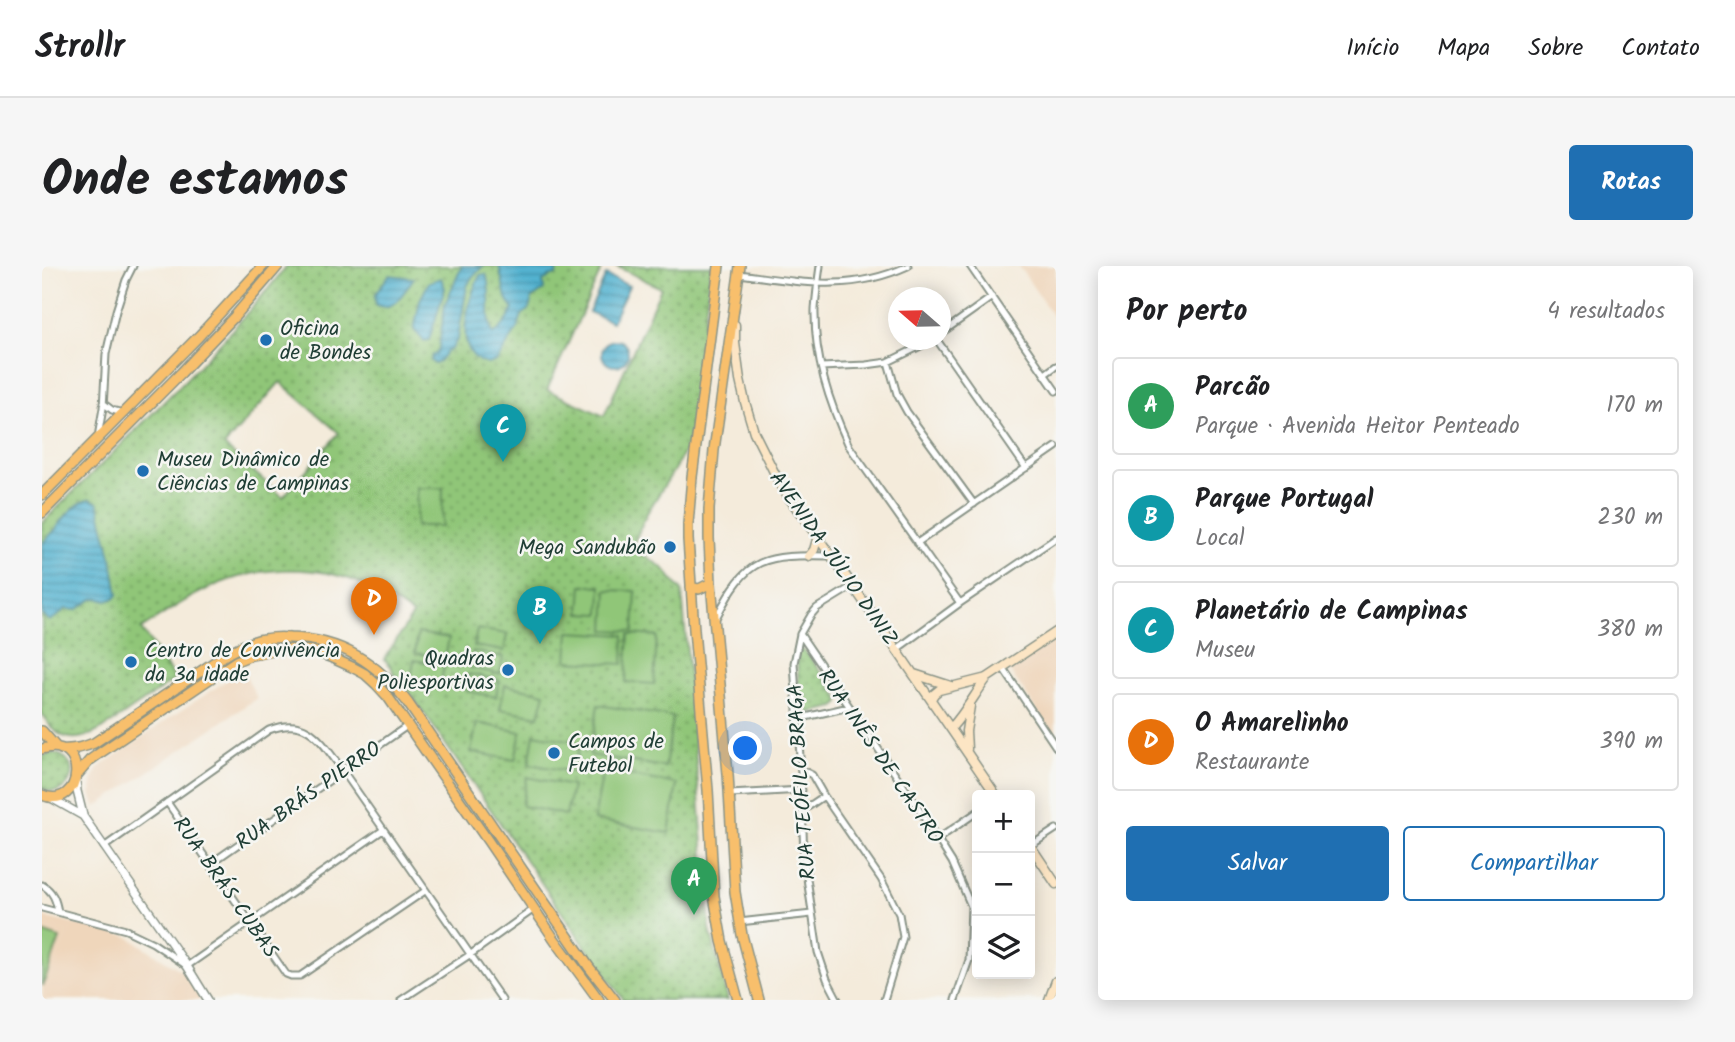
<!DOCTYPE html>
<html lang="pt">
<head>
<meta charset="utf-8">
<style>
	body { margin:0; font-family:Kalam,sans-serif; background:#f6f6f6; color:#202124 }
	.controls { position:absolute; right:21px; bottom:21px; display:grid; overflow:hidden; border-radius:7px; box-shadow:0 4px 18px #0003 }
	.controls button { width:63px; height:63px; display:grid; place-items:center; padding:0; border:0; border-bottom:2px solid #e0e0e0; background:#fff; color:#202124; font:35px sans-serif }
	.compass { position:absolute; left:846px; top:21px; width:63px; height:63px; border-radius:50%; background:#fff; box-shadow:0 4px 18px #0003; rotate:290deg }
	.you { position:absolute; left:704px; top:483px; width:24px; height:24px; margin:-18px; border:5px solid #fff; border-radius:50%; background:#1a73e8; box-shadow:0 0 0 10px #1a73e833 }
	.badge { display:grid; place-items:center; width:46px; height:46px; border-radius:50%; background:#1f6fb2; color:#fff; font-size:23px; font-weight:700 }
	.pin { position:absolute; translate:-50% -58px; filter:drop-shadow(0 2px 4px #0008) }
	.pin::after { content:''; position:absolute; top:37px; width:24px; height:21px; background:inherit; clip-path:polygon(0 0,100% 0,50% 100%) }
	.list { margin:0; padding:0; list-style:none }
	h2 { display:flex; justify-content:space-between; align-items:center; height:91px; margin:0; padding:0 28px; font-size:30px }
	h2 small { font-size:23px; font-weight:400; color:#757577 }
	.list li { display:grid; grid-template-columns:46px 1fr auto; gap:21px; align-items:center; box-sizing:border-box; height:98px; margin:0 14px 14px; padding:0 14px; border:2px solid #e0e0e0; border-radius:7px }
	.list b { display:block; font-size:26px; white-space:nowrap }
	.list p { margin:0; font-size:23px; white-space:nowrap; color:#757577 }
	.list em { font-size:23px; font-style:normal; color:#757577 }
	.actions { display:flex; gap:14px; padding:21px 28px }
	.actions a { flex:1; padding:16px 0; border:2px solid #1f6fb2; border-radius:7px; text-align:center; font-size:24px; color:#1f6fb2 }
	.actions .main { background:#1f6fb2; color:#fff }
	.icon { flex:none; width:38px; height:38px; fill:none; stroke:currentColor; stroke-width:2; stroke-linecap:round; stroke-linejoin:round }
	.map { position:relative; flex:none; width:1014px; height:734px; overflow:hidden; border-radius:7px }
	header { display:flex; align-items:center; gap:42px; box-sizing:border-box; height:98px; padding:0 35px; background:#fff; border-bottom:2px solid #e0e0e0 }
	header strong { font-size:33px }
	nav { display:flex; gap:38px; margin-inline-start:auto; font-size:24px }
	.intro { display:flex; align-items:center; justify-content:space-between; box-sizing:border-box; height:168px; padding:0 42px }
	h1 { margin:0; font-size:49px }
	.button { padding:18px 32px; border-radius:7px; background:#1f6fb2; color:#fff; font-size:24px; font-weight:700 }
	main { display:flex; gap:42px; padding:0 42px }
	aside { flex:1; background:#fff; border-radius:7px; box-shadow:0 4px 18px #0003 }
	.map>svg:first-child { display:block }
	.built { fill:#efd6bb }
	.park { fill:url(#park-dots); stroke:#588256; stroke-width:2; fill-rule:evenodd }
	.pitch { fill:#90c678; stroke:#588256; stroke-width:2 }
	.water { fill:url(#water-rules); stroke:#387882; stroke-width:2 }
	.lines { fill:none; stroke-linecap:round; stroke-linejoin:round }
	.minor-casing { stroke:#8a9488; stroke-width:9 }
	.tertiary-casing { stroke:#8a9488; stroke-width:10 }
	.secondary-casing { stroke:#8a9488; stroke-width:11 }
	.primary-casing { stroke:#8a9488; stroke-width:12 }
	.minor { stroke:#fff; stroke-width:5 }
	.tertiary { stroke:#fff; stroke-width:7 }
	.secondary { stroke:#fce5c4; stroke-width:8 }
	.primary { stroke:#f8bf6c; stroke-width:9 }
	.poi-dot { fill:#1f6fb2; stroke:#f6f6f2; stroke-width:2.5 }
	.labels { text-anchor:middle; stroke-width:5; stroke-linejoin:round; paint-order:stroke }
	.poi-label { font-size:21px; fill:#1f3d34; stroke:#f6f6f2; text-anchor:start }
	.street-label { font-size:21px; fill:#1f3d34; stroke:#f6f6f2 }
</style>
</head>
<body>
<header>
<strong>Strollr</strong>
<nav><a>Início</a><a>Mapa</a><a>Sobre</a><a>Contato</a></nav>
</header>
<div class="intro"><h1>Onde estamos</h1><a class="button">Rotas</a></div>
<main>
<div class="map">
<svg width="1014" height="734" viewBox="0 0 1014 734">
	<defs>
		<pattern id="park-dots" width="8" height="8" patternUnits="userSpaceOnUse" patternTransform="scale(1.75)"><rect width="8" height="8" fill="#90c678"/><path d="M2 2h.1M6 6h.1" fill="none" stroke="#75a263" stroke-width="1.8" stroke-linecap="round"/></pattern>
		<pattern id="water-rules" width="6" height="5" patternUnits="userSpaceOnUse" patternTransform="scale(1.75)"><rect width="6" height="5" fill="#52b2d0"/><path d="M0 2.5h6" fill="none" stroke="#4392aa"/></pattern>
	</defs>
	<rect width="100%" height="100%" fill="#f6f6f2"/>
	<filter id="ink" filterUnits="userSpaceOnUse"><feTurbulence type="fractalNoise" baseFrequency=".0143" numOctaves="2"/><feDisplacementMap in="SourceGraphic" scale="14" xChannelSelector="R" yChannelSelector="G"/><feConvolveMatrix kernelMatrix="1 2 1 2 8 2 1 2 1" color-interpolation-filters="sRGB"/></filter>
	<filter id="wash" filterUnits="userSpaceOnUse"><feTurbulence type="fractalNoise" baseFrequency=".00686" numOctaves="4" result="noise"/><feDisplacementMap in="SourceGraphic" scale="28" xChannelSelector="R" yChannelSelector="G"/><feGaussianBlur stdDeviation="1.57" result="paint"/><feColorMatrix in="noise" values="0 0 0 0 0 0 0 0 0 0 0 0 0 0 0 0 0 1.4 0 .05"/><feComposite in="paint" operator="in"/></filter>
	<g filter="url(#wash)">
		<rect width="100%" height="100%" fill="#f4ebdb"/>
		<path class="built" d="M977,0h37v55z
			M1014,373v99l-47,-68z
			M201,404l14,28 -161,109 -5,-13 1,-12 6,-14 73,-51z
			M0,651l85,19 58,37 16,27h-159z"/>
		<path class="park" d="M245,0h316l-56,124 57,26 57,-128 -45,-22h95l-22,176 -15,28 -27,43 -15,34 31,21 19,23 28,339 18,70h-104l-30,-41 -181,-262 -20,-25 -2,-6 -7,-7 29,-44c-14,-10 -29,-21 -46,-29 -52,-24 -115,-21 -166,6 -21,10 -40,24 -60,37l34,50c-15,11 -31,22 -46,32 -30,21 -64,48 -87,2v-190c83,-83 171,-165 245,-257zM238,116l59,51 -56,64 -59,-51z
			M757,384h4l6,6 30,42 1,5 -5,4 -32,7 -3,-3 -3,-55z
			M9,487c34,3 22,49 -9,36v-33z"/>
		<path class="pitch" d="M375,222h26l-1,38h-26z
			M540,319l19,1 -1,28 -20,-1z
			M565,324l29,1 -2,40 -29,-1z
			M435,363l30,5 -3,17 -30,-5z
			M527,366l55,3 -1,29 -56,-3z
			M376,367l31,5 -4,20 -30,-5z
			M587,368l28,2 -3,48 -28,-2z
			M431,385l30,6 -3,17 -30,-6z
			M372,394l30,5 -3,19 -30,-5z
			M427,408l30,6 -3,17 -30,-6z
			M463,419l40,8 -6,23 -39,-7z
			M556,439l75,12 -8,50 -75,-12z
			M435,457l44,9 -6,28 -44,-8z
			M492,468l46,8 -6,30 -45,-8z
			M561,505l74,13 -8,49 -75,-13z
			M485,511l45,9 -6,29 -44,-9z
			M0,666l18,6 -17,47 -1,-1z"/>
		<path class="water" d="M420,0h21l-11,11 -5,9 -9,52 -6,11 -6,3 -7,10 -4,2 -4,-3 1,-5 4,-2 3,-6 6,-44z
			M457,0h59l-2,9 -7,2 -6,5 1,8 -12,8 -3,11 -7,6 -5,14 -20,32 -9,3c-1,0 -10,-3 -10,-4 -24,-17 -8,-64 2,-85l6,-1c7,20 -1,41 7,60 10,-6 16,-14 20,-25l-7,-11z
			M347,9l25,3c-11,14 -19,35 -38,27l-1,-10z
			M564,9l23,11 -17,36 -23,-10z
			M399,12l4,10 -16,52 -5,1 -10,-11 6,-30 9,-18z
			M560 87a13 13 0 1 1 26 0a13 13 0 1 1-26 0Z
			M48,233l8,4 14,57 6,35c-6,6 -12,7 -20,3l-5,1 -17,11 -11,-1 -7,7 -9,5 -7,-7v-68c3,-8 9,-11 14,-17 8,-12 19,-26 34,-30z"/>
	</g>
	<g filter="url(#ink)">
		<g class="lines">
			<defs>
				<path id="minor" d="M778,0c-2,14 -4,29 -5,43 -1,49 14,93 34,137l111,157
					M928,0l86,125
					M697,8c61,8 110,19 169,-8
					M898,68l52,-37
					M895,74l89,128
					M846,96l9,32 10,18 67,92
					M779,101l45,-2 22,-3 45,-22
					M1003,108l11,-8
					M61,137l9,7 11,3
					M56,171l5,-29 3,-54 10,-43 10,-31 7,-14
					M875,277l139,-96
					M674,352c32,-63 47,-63 115,-62
					M758,368l113,166 39,62 19,44 -2,54 -14,40
					M855,383l63,-46 96,-65
					M961,402l53,79
					M755,453l52,-12
					M759,507l5,-1 6,3 12,21 57,83 18,35 4,23 -19,63
					M687,528l73,-4
					M125,536l119,172 5,2h9l125,-85
					M760,545l22,-15
					M896,573l39,-27
					M988,580l26,-17
					M62,581l165,-117c35,-13 48,5 67,31l166,239
					M168,598l197,-138
					M0,619c11,6 14,15 16,27
					M0,642l84,22 27,13 34,23 196,-136
					M697,656l73,-8
					M359,734l70,-46 63,-45
					M796,734l-11,-21 -9,-27 -14,-94 -3,-85 -7,-110 6,-29 11,-19 6,-7 36,-22"/>
				<path id="tertiary" d="M34,514l1,11 6,24
					M9,532l32,18 104,150 21,34"/>
				<path id="secondary" d="M693,59v18l5,37 5,22 9,30 28,56 71,98 143,209
					M767,290l5,-6 4,-14
					M872,408l37,12
					M889,433l3,-5 5,-4 48,-12 69,-46
					M909,462c14,-15 24,-34 36,-50
					M925,483l-1,-18 4,-25
					M988,579l26,39
					M1007,734l7,-19"/>
				<path id="primary" d="M677,0l-27,211 -4,47v15l6,91 14,160 6,106 8,45 16,59
					M698,0l-26,184 -5,59v29l2,45 17,191 7,118 7,43 17,65
					M0,229l157,-159 64,-70
					M0,247l139,-140 54,-57 43,-50
					M649,321l8,2 12,-6
					M0,465l14,16
					M0,483c48,-14 42,63 0,46
					M19,483c12,1 21,-1 33,-6l125,-84c12,-8 24,-15 39,-19 10,-2 21,-3 32,-2 51,1 88,25 118,65l181,264 26,33
					M35,509l13,-15 10,-7 136,-92 15,-6 32,-6 29,2 18,6 22,10 13,7 11,10 12,13 100,144 67,99 44,60"/>
			</defs>
			<use href="#minor" class="minor-casing"/>
			<use href="#tertiary" class="tertiary-casing"/>
			<use href="#secondary" class="secondary-casing"/>
			<use href="#primary" class="primary-casing"/>
			<use href="#minor" class="minor"/>
			<use href="#tertiary" class="tertiary"/>
			<use href="#secondary" class="secondary"/>
			<use href="#primary" class="primary"/>
		</g>
	</g>
	<g class="poi-dot">
		<circle cx="224" cy="74" r="7"/>
		<circle cx="101" cy="205" r="7"/>
		<circle cx="628" cy="281" r="7"/>
		<circle cx="89" cy="396" r="7"/>
		<circle cx="466" cy="404" r="7"/>
		<circle cx="512" cy="487" r="7"/>
	</g>
	<g class="labels">
		<g class="poi-label">
			<text x="238" y="69">Oficina<tspan x="238" dy="24">de Bondes</tspan></text>
			<text x="115" y="200">Museu Dinâmico de<tspan x="115" dy="24">Ciências de Campinas</tspan></text>
			<text x="614" y="288" text-anchor="end">Mega Sandubão</text>
			<text x="103" y="391">Centro de Convivência<tspan x="103" dy="24">da 3a idade</tspan></text>
			<text x="452" y="399" text-anchor="end">Quadras<tspan x="452" dy="24">Poliesportivas</tspan></text>
			<text x="526" y="482">Campos de<tspan x="526" dy="24">Futebol</tspan></text>
		</g>
		<g class="street-label">
			<text transform="translate(792 292) rotate(55)" y="7">AVENIDA JÚLIO DINIZ</text>
			<text transform="translate(839 490) rotate(56)" y="7">RUA INÊS DE CASTRO</text>
			<text transform="translate(759 516) rotate(-94)" y="7">RUA TEÓFILO BRAGA</text>
			<text transform="translate(266 529) rotate(-35)" y="7">RUA BRÁS PIERRO</text>
			<text transform="translate(184 621) rotate(55)" y="7">RUA BRÁS CUBAS</text>
		</g>
	</g>
</svg>
<div class="controls">
<button>+</button>
<button>−</button>
<button><svg class="icon" aria-label="layers" viewBox="0 0 24 24"><path d="M12 4l9 5-9 5-9-5zM3 14l9 5 9-5"/></svg></button>
</div>
<svg class="compass" viewBox="-18 -18 36 36"><path d="M0-13l5 13h-10z" fill="#e53935"/><path d="M0 13l5-13h-10z" fill="#757577"/></svg>
<div class="you"></div>
<div class="pin badge" style="left:652px;top:649px;background:#2e9e5b">A</div>
<div class="pin badge" style="left:498px;top:378px;background:#0f9aa8">B</div>
<div class="pin badge" style="left:461px;top:196px;background:#0f9aa8">C</div>
<div class="pin badge" style="left:332px;top:369px;background:#e8710a">D</div>
</div>
<aside>
<h2>Por perto<small>4 resultados</small></h2>
<ul class="list">
<li><span class="badge" style="background:#2e9e5b">A</span><div><b>Parcão</b><p>Parque · Avenida Heitor Penteado</p></div><em>170 m</em></li>
<li><span class="badge" style="background:#0f9aa8">B</span><div><b>Parque Portugal</b><p>Local</p></div><em>230 m</em></li>
<li><span class="badge" style="background:#0f9aa8">C</span><div><b>Planetário de Campinas</b><p>Museu</p></div><em>380 m</em></li>
<li><span class="badge" style="background:#e8710a">D</span><div><b>O Amarelinho</b><p>Restaurante</p></div><em>390 m</em></li>
</ul>
<div class="actions"><a class="main">Salvar</a><a>Compartilhar</a></div>
</aside>
</main>
</body>
</html>
